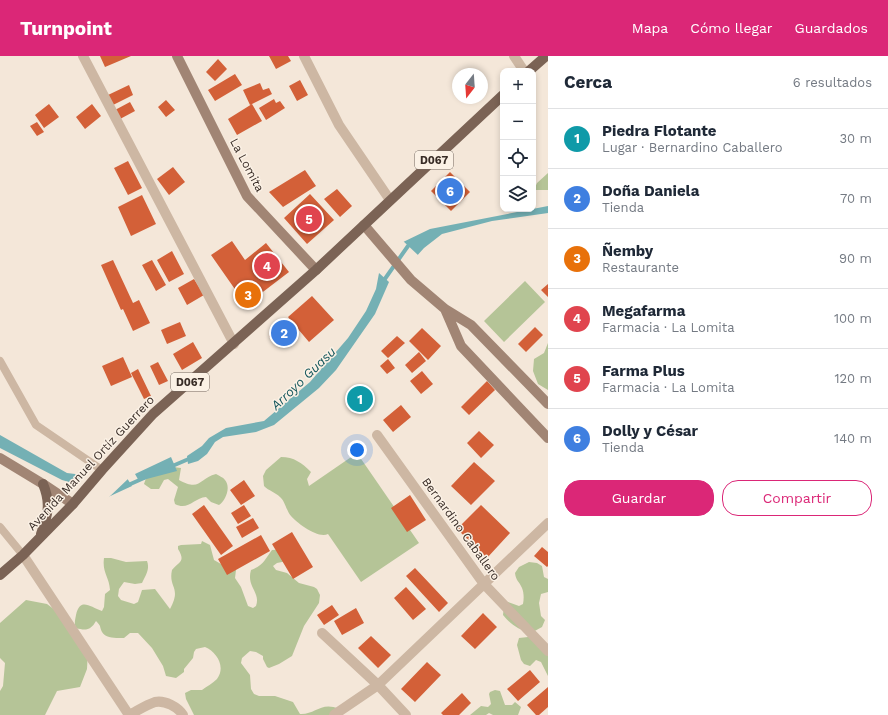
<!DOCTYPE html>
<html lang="es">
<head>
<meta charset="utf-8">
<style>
	body { margin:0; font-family:"Work Sans",sans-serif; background:#f6f6f7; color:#1f2937 }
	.controls { position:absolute; right:12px; top:12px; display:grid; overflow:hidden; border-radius:8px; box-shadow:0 2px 6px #0003 }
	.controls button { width:36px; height:36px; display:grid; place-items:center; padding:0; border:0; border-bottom:1px solid #e0e1e3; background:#fff; color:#1f2937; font:20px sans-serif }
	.compass { position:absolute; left:452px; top:12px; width:36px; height:36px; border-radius:50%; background:#fff; box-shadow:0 2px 6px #0003; rotate:197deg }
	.you { position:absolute; left:357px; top:394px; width:14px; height:14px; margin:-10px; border:3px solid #fff; border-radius:50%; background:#1a73e8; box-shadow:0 0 0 6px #1a73e833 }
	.badge { display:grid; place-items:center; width:26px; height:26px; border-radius:50%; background:#db2777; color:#fff; font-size:13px; font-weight:700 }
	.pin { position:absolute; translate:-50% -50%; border:2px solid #fff; box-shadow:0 1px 4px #0006 }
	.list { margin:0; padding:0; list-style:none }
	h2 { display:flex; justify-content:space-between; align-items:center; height:52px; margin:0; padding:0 16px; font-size:17px }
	h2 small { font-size:13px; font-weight:400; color:#747a83 }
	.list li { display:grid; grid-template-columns:26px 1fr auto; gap:12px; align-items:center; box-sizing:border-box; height:60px; padding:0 16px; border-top:1px solid #e0e1e3 }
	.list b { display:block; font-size:15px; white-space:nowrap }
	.list p { margin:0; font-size:13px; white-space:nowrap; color:#747a83 }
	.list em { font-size:13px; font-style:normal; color:#747a83 }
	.actions { display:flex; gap:8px; padding:12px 16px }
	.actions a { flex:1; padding:9px 0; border:1px solid #db2777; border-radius:16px; text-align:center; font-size:14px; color:#db2777 }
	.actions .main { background:#db2777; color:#fff }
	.icon { flex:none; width:22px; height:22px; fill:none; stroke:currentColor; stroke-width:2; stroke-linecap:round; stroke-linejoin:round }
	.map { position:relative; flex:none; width:548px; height:659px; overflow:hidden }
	header { display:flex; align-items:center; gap:24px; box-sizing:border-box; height:56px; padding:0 20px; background:#db2777; color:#fff }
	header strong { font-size:19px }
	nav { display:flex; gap:22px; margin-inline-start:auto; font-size:14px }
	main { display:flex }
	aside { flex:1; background:#fff }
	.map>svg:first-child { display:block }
	.green { fill:#b5c497 }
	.water { fill:#74b0b4 }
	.pier { fill:#f4e7d9 }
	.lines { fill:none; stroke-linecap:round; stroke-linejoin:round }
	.stream { stroke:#74b0b4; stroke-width:4 }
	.building { fill:#d36038 }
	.lane { stroke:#cdb7a3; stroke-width:8 }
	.street { stroke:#cdb7a3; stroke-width:10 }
	.secondary { stroke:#a18574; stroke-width:10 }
	.primary { stroke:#7b6355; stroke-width:10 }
	.labels { text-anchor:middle; stroke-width:3; stroke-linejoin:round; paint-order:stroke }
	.shield { fill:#fbf1e5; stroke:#72675f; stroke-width:1 }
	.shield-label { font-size:11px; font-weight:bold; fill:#382c26 }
	.street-label { font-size:12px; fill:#382c26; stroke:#fbf1e5 }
	.water-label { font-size:13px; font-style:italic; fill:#17585d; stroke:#fbf1e5 }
</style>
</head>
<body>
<header>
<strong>Turnpoint</strong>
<nav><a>Mapa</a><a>Cómo llegar</a><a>Guardados</a></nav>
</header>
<main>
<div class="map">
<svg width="548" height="659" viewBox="0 0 548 659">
	<rect width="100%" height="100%" fill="#f4e7d9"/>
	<path class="green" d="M548,117v17h-14l3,-7z
		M525,225l20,21 -41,40 -20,-21z
		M548,287v47l-10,-6 -5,-13 1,-12 10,-6z
		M357,397l62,90 -58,39 -33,-48c-10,5 -31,-11 -37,-18 -5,-6 -6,-15 -11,-19 -5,-5 -11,-6 -16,-11l-1,-10 3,-6 15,-13c13,0 21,6 30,15l-4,7 2,7z
		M173,411l8,1 -2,12c22,12 20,-2 37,-6 3,2 7,3 9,6 6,7 1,20 -6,25l-8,-3 -5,-5c-12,1 -18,14 -31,7l-1,-4 4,-13 -10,-8 -4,1 -5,9h-8l-7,-5 1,-3 4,-9z
		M202,485l8,4 4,15 7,4 15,6 -1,8 6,9 7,19 5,2 3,-2c5,-14 -10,-19 -5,-36 13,-5 14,-11 21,-20l14,-1 1,12 -10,2 -4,3 3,4 11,3 12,10 15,4 3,2 3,6 -1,8 -15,23 -12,30 -13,8 -10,4 -2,-1 -4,-8v-3l-7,-4 -6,-1 -8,7 -1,5 9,12 1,14 3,5 5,2h16l18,6 7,12c15,1 21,-13 39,-5v6h-145l-8,-16 -1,-6 6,-3h11c4,-3 11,-7 15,-11 9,-12 0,-27 -12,-32l-9,2 -2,3 -1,6 -9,11v3l-8,6 -10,-2 -3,-10 -11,-18 -14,-15h-8l-6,5c-7,0 -18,1 -22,-6 -3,-6 0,-5 -6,-11 -5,9 -10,10 -20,7 -2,-5 -1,-7 0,-13 4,-18 14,-8 26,-4l2,-4 1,-13 5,-4c-1,-14 -8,-17 -6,-32h7l15,4 21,-1c3,8 -1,14 -5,22l-7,1 -11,-2 -5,7 -1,7 3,4 13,4 4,-2 4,-12 13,-1 15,20c12,-22 -2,-21 2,-39 7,-9 14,-8 6,-21v-3l3,-1 20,-1z
		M529,506l8,1 5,3 2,11 4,2v13l-7,2 -2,9 2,13 4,4 -3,7 -11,6c-12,-3 -20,-8 -28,-18l1,-9 4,-4 11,4 4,-2c1,-5 1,-11 -1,-16 -3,-7 -6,-7 -7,-15l4,-6z
		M26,544l21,4 8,6 33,40 -1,19 -7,18 -23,4 -12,24h-45v-24l3,-5 2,-23 -5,-5v-35z
		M528,581h5l15,19v20l-7,-14 -5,-2 -6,6 -6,-2 -3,-4 -4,-15 2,-7z
		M495,634l5,1 5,14h7l3,-3 6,5 -3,8h-25l-4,-2 -3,2h-16l11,-9 7,1 3,-3 -2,-10 1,-2z"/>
	<path class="water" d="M548,150v7l-56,8 -50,13 -18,14 -9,10 -16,-14 31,-15z
		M379,217l10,9 -14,32 -39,56 -17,18 -45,37 -18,7 -33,5 -8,5 -8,12 -9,7 -10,3 -1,-8 15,-10 7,-8 17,-10 38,-7 46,-39 38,-44 18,-27 10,-22z
		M0,379l67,38 16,2 -7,9 -14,-4 -62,-32z
		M171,401l6,14 -38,10 -4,-7z
		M125,419l7,11 -26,12z"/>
	<path class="pier" d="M402,184l17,16 -3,4h-2l-17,-15v-3z
		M123,418h3l3,4 -22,21 -2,1 -1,-3z"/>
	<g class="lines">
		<path class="stream" d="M382,227l26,-37
			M170,411l21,-9
			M126,430l18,-8"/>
	</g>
	<path class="building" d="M100,0h31l-26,11z
		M269,0h19l3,5 -15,8z
		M218,3l9,10 -12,12 -9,-9z
		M235,18l7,11 -27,16 -7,-11z
		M300,24l8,15 -11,6 -8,-15z
		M260,27l3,7 6,-2 3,6 -22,11 -7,-15z
		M129,29l4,10 -20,10 -5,-10z
		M274,43l2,4 4,-2 5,7 -19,12 -7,-12z
		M166,44l9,10 -9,7 -8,-10z
		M130,46l5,9 -15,8 -5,-9z
		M49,48l10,13 -15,11 -9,-13z
		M92,48l9,12 -16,13 -9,-12z
		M252,48l10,17 -25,14 -9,-16z
		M37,66l7,10 -7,4 -7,-10z
		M128,105l14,27 -14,7 -14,-27z
		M173,111l12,15 -16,13 -12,-16z
		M305,114l11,16 -33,21 -14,-15z
		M450,116l20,20 -19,19 -20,-20z
		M337,133l15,17 -12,11 -16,-18z
		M310,138l24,26 -27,24 -23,-26z
		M142,139l14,29 -25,12 -13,-29z
		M232,185l13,19 21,-17 23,29 -43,33 -35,-50z
		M172,195l12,23 -15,8 -12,-22z
		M113,204l20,43 6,-3 11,23 -17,8 -10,-22 -2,1 -20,-45z
		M152,204l14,25 -10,6 -14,-26z
		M194,223l10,16 -17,10 -9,-17z
		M548,228v13l-7,-7z
		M312,240l22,24 -25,22 -11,-13 -18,18 -11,-11 19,-17 7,7 -7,-9z
		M180,266l6,14 -19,8 -6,-14z
		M535,271l8,8 -17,17 -8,-8z
		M422,272l19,18 -13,14 -19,-19z
		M397,280l8,7 -17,15 -7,-7z
		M193,286l9,16 -20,12 -9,-16z
		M419,296l7,9 -14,12 -7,-8z
		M123,301l9,20 -21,9 -9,-20z
		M388,303l7,9 -8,6 -7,-8z
		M158,306l10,19 -9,4 -9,-19z
		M138,313l13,27 -7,3 -13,-26z
		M422,315l11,13 -12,10 -11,-13z
		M487,325l8,9 -26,25 -8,-8z
		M401,349l10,12 -18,15 -10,-12z
		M479,375l15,14 -13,13 -14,-15z
		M474,406l21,19 -24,24 -20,-19z
		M244,424l11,16 -14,9 -11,-15z
		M410,439l16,25 -19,12 -16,-24z
		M204,449l29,41 -12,9 -29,-41z
		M244,449l7,11 -13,8 -7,-11z
		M481,449l29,28 -23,25 -30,-29z
		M253,462l6,10 -17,10 -6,-11z
		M292,476l21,35 -20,12 -21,-35z
		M261,479l9,16 -43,24 -9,-16z
		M542,491l6,5v14l-1,1 -13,-11z
		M415,512l33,35 -9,9 -33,-36z
		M406,531l20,22 -13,11 -19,-22z
		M332,549l7,10 -15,10 -7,-10z
		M356,552l8,15 -22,12 -8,-14z
		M483,557l14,14 -22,22 -14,-13z
		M371,580l20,19 -13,13 -20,-20z
		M427,606l14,13 -26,27 -14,-13z
		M530,614l10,12 -22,19 -11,-12z
		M548,631v20l-9,8h-3l-9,-10z
		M462,637l9,10 -12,12h-16l-2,-2z"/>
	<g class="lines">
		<path class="lane" d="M0,305l36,64 66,45
			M0,471l23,28"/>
		<path class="street" d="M83,0l151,288
			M304,0l35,69 51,75
			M514,0l10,15
			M377,379l107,149 64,67
			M23,499l106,160
			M322,577l56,52 28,30
			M129,659c8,-4 17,-10 26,-13 10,-2 23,5 28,13
			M334,659l44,-30 170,-162"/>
		<path class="secondary" d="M177,0l70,140 69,74
			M364,169l47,55 34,29 26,16 77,79
			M445,253l16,37 87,92
			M0,402l43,26 30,20"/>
		<path class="primary" d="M529,15l17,-15
			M41,478c7,-19 10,-31 2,-50
			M0,519l23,-20 50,-51 29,-34 51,-56 163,-144 187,-175"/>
	</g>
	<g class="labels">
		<g class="shield">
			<rect x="415" y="95" width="38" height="18" rx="3"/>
			<rect x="171" y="317" width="38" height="18" rx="3"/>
		</g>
		<g class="shield-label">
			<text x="434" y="108">D067</text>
			<text x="190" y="330">D067</text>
		</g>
		<g class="street-label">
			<text transform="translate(247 109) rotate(62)" y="4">La Lomita</text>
			<text transform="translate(91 407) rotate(-47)" y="4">Avenida Manuel Ortíz Guerrero</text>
			<text transform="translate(461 473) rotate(54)" y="4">Bernardino Caballero</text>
		</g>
		<g class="water-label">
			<text transform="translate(303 322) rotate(-44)" y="5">Arroyo Guasu</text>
		</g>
	</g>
</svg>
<div class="controls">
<button>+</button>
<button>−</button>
<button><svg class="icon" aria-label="locate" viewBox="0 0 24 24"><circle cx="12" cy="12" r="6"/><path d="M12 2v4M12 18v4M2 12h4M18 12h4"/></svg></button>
<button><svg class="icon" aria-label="layers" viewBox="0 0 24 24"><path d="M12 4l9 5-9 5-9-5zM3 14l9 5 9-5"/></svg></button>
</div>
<svg class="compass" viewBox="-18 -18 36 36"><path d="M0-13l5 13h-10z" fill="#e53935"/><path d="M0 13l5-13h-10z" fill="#747a83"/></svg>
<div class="you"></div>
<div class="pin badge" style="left:360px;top:343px;background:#0f9aa8">1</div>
<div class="pin badge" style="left:284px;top:277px;background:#3f7fe0">2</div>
<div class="pin badge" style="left:248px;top:239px;background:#e8710a">3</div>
<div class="pin badge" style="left:267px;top:210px;background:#e0444e">4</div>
<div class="pin badge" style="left:309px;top:163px;background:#e0444e">5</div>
<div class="pin badge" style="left:450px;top:135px;background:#3f7fe0">6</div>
</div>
<aside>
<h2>Cerca<small>6 resultados</small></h2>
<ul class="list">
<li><span class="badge" style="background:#0f9aa8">1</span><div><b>Piedra Flotante</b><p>Lugar · Bernardino Caballero</p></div><em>30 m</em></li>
<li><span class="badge" style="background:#3f7fe0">2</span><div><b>Doña Daniela</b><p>Tienda</p></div><em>70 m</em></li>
<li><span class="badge" style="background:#e8710a">3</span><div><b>Ñemby</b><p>Restaurante</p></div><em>90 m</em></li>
<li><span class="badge" style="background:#e0444e">4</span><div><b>Megafarma</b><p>Farmacia · La Lomita</p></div><em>100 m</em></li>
<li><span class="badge" style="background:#e0444e">5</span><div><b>Farma Plus</b><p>Farmacia · La Lomita</p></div><em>120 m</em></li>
<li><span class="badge" style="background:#3f7fe0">6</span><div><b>Dolly y César</b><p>Tienda</p></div><em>140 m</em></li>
</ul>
<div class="actions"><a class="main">Guardar</a><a>Compartir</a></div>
</aside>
</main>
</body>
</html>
